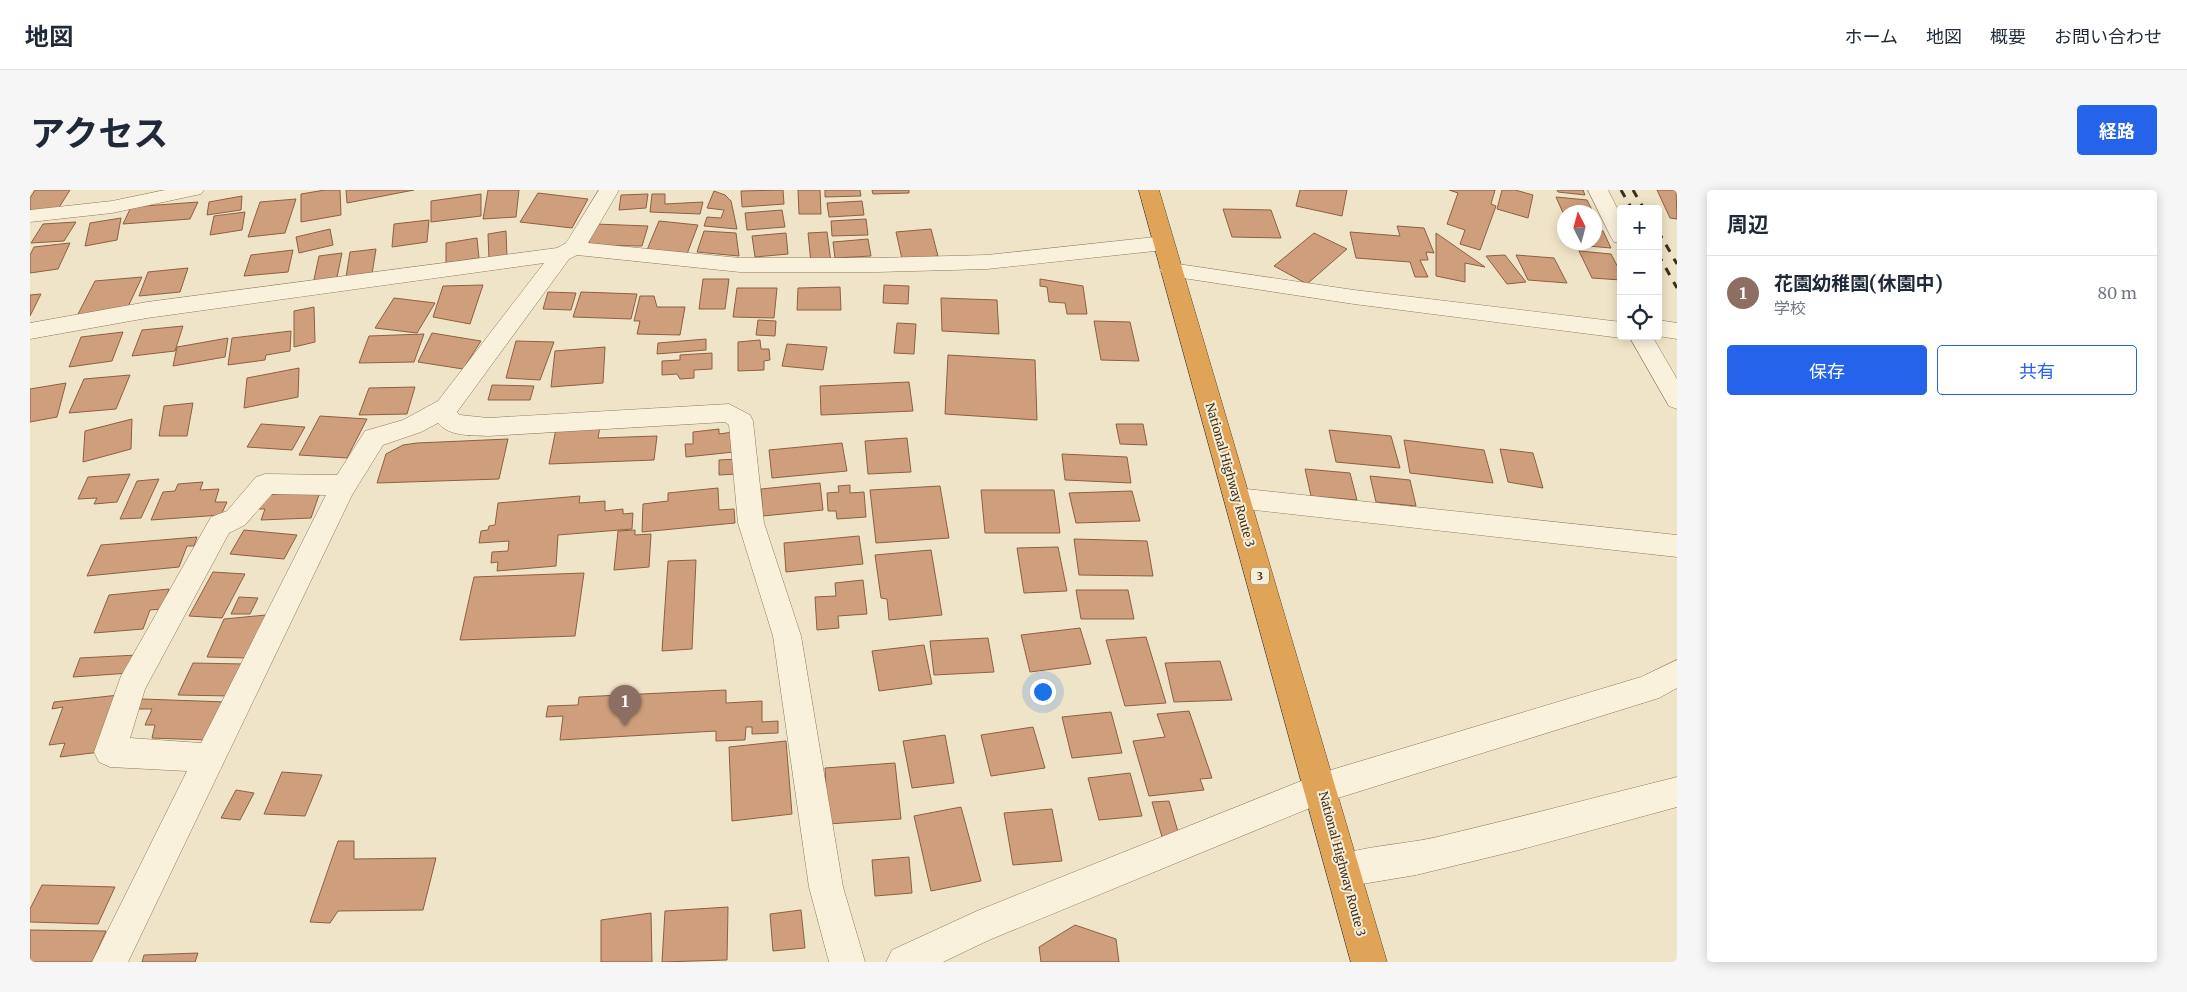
<!DOCTYPE html>
<html lang="ja">
<head>
<meta charset="utf-8">
<style>
	body { margin:0; font-family:Merriweather,"Noto Sans JP",serif; background:#f6f6f7; color:#1f2937 }
	.controls { position:absolute; right:15px; top:15px; display:grid; overflow:hidden; border-radius:5px; box-shadow:0 2px 12px #0003 }
	.controls button { width:45px; height:45px; display:grid; place-items:center; padding:0; border:0; border-bottom:1px solid #e0e1e3; background:#fff; color:#1f2937; font:25px sans-serif }
	.compass { position:absolute; left:1527px; top:15px; width:45px; height:45px; border-radius:50%; background:#fff; box-shadow:0 2px 12px #0003; rotate:354deg }
	.you { position:absolute; left:1012px; top:501px; width:18px; height:18px; margin:-12px; border:4px solid #fff; border-radius:50%; background:#1a73e8; box-shadow:0 0 0 8px #1a73e833 }
	.badge { display:grid; place-items:center; width:32px; height:32px; border-radius:50%; background:#2563eb; color:#fff; font-size:16px; font-weight:700 }
	.pin { position:absolute; translate:-50% -41px; filter:drop-shadow(0 1px 2px #0008) }
	.pin::after { content:''; position:absolute; top:26px; width:18px; height:15px; background:inherit; clip-path:polygon(0 0,100% 0,50% 100%) }
	.list { margin:0; padding:0; list-style:none }
	h2 { display:flex; justify-content:space-between; align-items:center; height:65px; margin:0; padding:0 20px; font-size:21px }
	h2 small { font-size:16px; font-weight:400; color:#747a83 }
	.list li { display:grid; grid-template-columns:32px 1fr auto; gap:15px; align-items:center; box-sizing:border-box; height:75px; padding:0 20px; border-top:1px solid #e0e1e3 }
	.list b { display:block; font-size:19px; white-space:nowrap }
	.list p { margin:0; font-size:16px; white-space:nowrap; color:#747a83 }
	.list em { font-size:16px; font-style:normal; color:#747a83 }
	.actions { display:flex; gap:10px; padding:15px 20px }
	.actions a { flex:1; padding:11px 0; border:1px solid #2563eb; border-radius:5px; text-align:center; font-size:18px; color:#2563eb }
	.actions .main { background:#2563eb; color:#fff }
	.icon { flex:none; width:28px; height:28px; fill:none; stroke:currentColor; stroke-width:2; stroke-linecap:round; stroke-linejoin:round }
	.map { position:relative; flex:none; width:1647px; height:772px; overflow:hidden; border-radius:5px }
	header { display:flex; align-items:center; gap:30px; box-sizing:border-box; height:70px; padding:0 25px; background:#fff; border-bottom:1px solid #e0e1e3 }
	header strong { font-size:24px }
	nav { display:flex; gap:28px; margin-inline-start:auto; font-size:18px }
	.intro { display:flex; align-items:center; justify-content:space-between; box-sizing:border-box; height:120px; padding:0 30px }
	h1 { margin:0; font-size:35px }
	.button { padding:12px 22px; border-radius:5px; background:#2563eb; color:#fff; font-size:18px; font-weight:700 }
	main { display:flex; gap:30px; padding:0 30px }
	aside { flex:1; background:#fff; border-radius:5px; box-shadow:0 2px 12px #0003 }
	.map>svg:first-child { display:block }
	.building { fill:#cf9f7d; stroke:#8d5f41 }
	.lines { fill:none; stroke-linecap:round; stroke-linejoin:round }
	.minor-casing { stroke:#8d765c; stroke-width:1 }
	.highway-casing { stroke:#5b4430; stroke-width:1 }
	.minor { fill:#faf1dc; fill-rule:evenodd }
	.highway { fill:#e0a458; fill-rule:evenodd }
	.rail { stroke:#3d2e20; stroke-width:3; stroke-dasharray:8 8; stroke-linecap:butt }
	.labels { text-anchor:middle; stroke-width:4; stroke-linejoin:round; paint-order:stroke }
	.shield { fill:#f7eed8; stroke:#756857; stroke-width:1 }
	.shield-label { font-size:11px; font-weight:bold; fill:#3d2e20 }
	.street-label { font-size:12px; fill:#3d2e20; stroke:#f7eed8 }
</style>
</head>
<body>
<header>
<strong>地図</strong>
<nav><a>ホーム</a><a>地図</a><a>概要</a><a>お問い合わせ</a></nav>
</header>
<div class="intro"><h1>アクセス</h1><a class="button">経路</a></div>
<main>
<div class="map">
<svg width="1647" height="772" viewBox="0 0 1647 772">
	<rect width="100%" height="100%" fill="#f0e4c8"/>
	<path class="building" d="M5,0h35l-12,19 -28,1v-12z
		M295,0h15l1,25 -40,7v-28z
		M316,0h68l-67,13z
		M458,0h31l-3,27 -33,2z
		M753,0l1,14 -42,3 -1,-16z
		M768,0h22l1,24h-22z
		M795,0h35l1,6 -36,1z
		M842,0h37v3l-36,1z
		M1270,0h47l-5,26 -46,-10z
		M1419,0h46l-4,14 5,2 -16,44 -20,-6 5,-14 -18,-6 11,-31z
		M1472,0h13l18,5 -5,23 -31,-9z
		M1527,0h26l2,5 -27,-3z
		M1627,0h19l1,29 -7,-1z
		M684,1l11,4 6,6 6,28 -33,-3 3,-9 14,1 3,-8 -17,-2z
		M508,3l50,6 -16,29 -52,-6z
		M451,4v22l-50,6v-21z
		M618,4l-2,14 -27,2 2,-15z
		M622,4h13v10l38,-2 -3,12 -50,-2z
		M212,6l-1,14 -34,5 2,-13z
		M1526,7l31,3 6,12h-29v3z
		M266,9l-11,34 -37,4 12,-35z
		M832,11l2,14 -35,2 -2,-14z
		M168,12l-8,17 -67,5 8,-17z
		M1193,19l48,1 10,28 -49,-1z
		M752,20l3,17 -38,3 -2,-17z
		M215,22l-3,18 -32,5 4,-19z
		M91,28l-4,22 -32,6 5,-23z
		M836,29l2,16 -36,1 -1,-15z
		M399,30l-2,22 -35,5 2,-23z
		M629,31l39,4 -11,29 -40,-4z
		M46,32l-12,19 -33,2 12,-19z
		M565,34l53,2 -6,20 -54,-1z
		M1367,36l27,2 10,25 -8,-1 2,8h-8l8,17h-13l-5,-15 -54,-4 -6,-26 50,4z
		M300,39l3,16 -34,8 -3,-16z
		M901,39l7,27 -36,3 -6,-27z
		M1564,40l9,1 8,17 -34,-3 -1,-3h18z
		M476,41l1,26 -18,2 -1,-25z
		M674,41l32,2 3,23 -42,-4z
		M797,42l4,30 -20,1 -3,-30z
		M756,43l2,21 -33,3 -3,-21z
		M1284,43l33,16 -40,35 -33,-18z
		M1406,43l49,34 -20,-4v19l-29,-6z
		M447,48l2,20 -33,5v-20z
		M838,49l3,17 -36,2 -2,-16z
		M40,53l-12,26 -28,4v-18l4,-8z
		M346,59l-4,25 -26,3 4,-25z
		M263,60l-5,22 -44,4 7,-21z
		M1549,61l32,3 10,19v7l-29,-2z
		M312,63l-6,29 -23,2 6,-28z
		M1475,65l21,27 -19,2 -21,-28z
		M1486,65l38,3 13,25 -39,-3z
		M158,78l-8,24 -41,4 9,-24z
		M112,87l-17,36 -48,3 18,-35z
		M673,89h26l-4,30h-26z
		M1010,89l43,7 4,28h-20l-2,-11 -16,-1 -2,-15 -7,-1z
		M453,95l-13,39 -37,-7 10,-31z
		M854,95l25,1 -1,18 -25,-1z
		M810,97l1,23h-44l1,-22z
		M707,98h40l-3,30 -41,-1z
		M518,102l28,1 -5,17 -28,-1z
		M551,102l56,2 -6,25 -58,-2z
		M11,104l-11,22v-21z
		M610,106h14l3,11h28l-5,28 -43,-1 3,-13h-6z
		M364,108l41,5 -18,30 -42,-5z
		M911,108l56,2 2,34 -57,-3z
		M284,117l1,35 -21,5v-36z
		M728,130l18,1 -1,15 -19,-1z
		M1064,131l36,1 9,39 -38,-1z
		M867,133l19,1 -2,30 -20,-1z
		M153,136l-8,25 -43,5 10,-26z
		M261,141l-1,20 -24,4 -1,5 -37,5 4,-27z
		M93,142l-11,29 -43,6 12,-30z
		M402,143l49,8 -18,28 -45,-7z
		M394,144l-10,28 -55,1 10,-27z
		M198,148l-3,19 -52,9 4,-19z
		M676,149v11l-49,4 1,-11z
		M730,150l1,9h8l1,11 -6,1v9l-26,1v-29z
		M486,151l38,1 -14,38 -34,-2z
		M757,154l40,3 -4,23 -41,-4z
		M575,157l-2,36 -52,4 4,-36z
		M682,163v16l-18,1v8l-14,1 -3,-5 -15,1v-14l18,-1v-5z
		M918,165l87,5 2,60 -92,-6z
		M269,178l-1,29 -54,11 3,-30z
		M100,185l-14,34 -47,4 15,-34z
		M879,192l4,29 -92,4 -1,-29z
		M36,193l-9,34 -27,5v-33z
		M462,195l42,1 -4,14h-42z
		M385,197l-8,27 -48,1 10,-27z
		M163,213l-6,33h-28l5,-30z
		M290,226l47,3 -20,39 -48,-3z
		M102,229l-1,30 -48,13 2,-31z
		M231,234l44,3 -13,23 -45,-3z
		M1086,234h27l4,21 -27,-1z
		M570,237l-2,11 59,-2 -3,24 -105,4 7,-35z
		M689,239v5l14,-2 1,20 -48,5 -1,-13h8v-12z
		M1299,240l62,6 9,32 -64,-6z
		M877,248l4,34 -43,2 -3,-33z
		M478,249l-9,40 -122,4 9,-29 17,-9 14,-2z
		M1374,250l80,10 9,33 -83,-10z
		M812,253l5,28 -75,7 -3,-28z
		M1470,259l33,4 10,35 -35,-6z
		M1032,264l65,3 4,26 -66,-3z
		M707,269v15l-18,1v-15z
		M1275,279l45,4 7,27 -46,-4z
		M100,284l-13,28 -23,2 3,-6 -19,1 10,-22z
		M1340,286l40,4 6,26 -40,-4z
		M129,289l-18,39 -21,1 17,-38z
		M173,292l-3,8 19,-1 -4,13h12l-6,13 -70,5 12,-28 12,-1 3,-7z
		M790,293l3,27 -60,6 -2,-27z
		M820,295v8l14,-1 2,25 -29,2 -1,-8h-8l-1,-18 12,-1 -1,-6z
		M910,296l9,52 -73,5 -6,-53z
		M688,298l1,22 15,-1 1,14 -93,9 1,-28 25,-3v-8z
		M951,300h73l6,43h-75z
		M1102,301l8,30 -64,2 -7,-30z
		M290,302l-9,26 -50,2 4,-11h-7l6,-14z
		M550,306l-1,7 26,-2v10l18,-2v5l10,-1 -1,16 -74,6 -2,31 -59,5 1,-9 -7,1 1,-11 16,-1 1,-10 -30,2 2,-12 7,-1 1,-4 6,-1 3,-22z
		M214,340l53,5 -13,24 -54,-5z
		M605,340v5l16,-1 -2,33 -35,3 4,-39z
		M829,346l4,28 -77,8 -2,-29z
		M167,347l-3,9h-7l-8,21 -92,9 14,-31z
		M1044,349l73,2 6,35 -74,-1z
		M1028,357l9,44 -43,2 -7,-45z
		M901,360l11,65 -53,5 -2,-21 -6,-1 -6,-43z
		M666,370l-4,89 -30,2 6,-90z
		M183,382l32,2 -23,44 -33,-2z
		M554,383l-9,63 -115,4 14,-63z
		M833,390l4,34 -29,2 1,12 -22,2 -2,-33 21,-1 -1,-13z
		M139,399l-7,20 -12,1 -7,19 -49,4 15,-38z
		M1046,400h52l6,29h-53z
		M209,407l19,1 -8,16h-19z
		M236,425l-19,43 -40,-1 17,-38z
		M1050,438l11,36 -61,8 -9,-37z
		M1116,447l20,66 -41,3 -19,-66z
		M958,448l6,34 -60,3 -4,-34z
		M894,455l8,39 -53,7 -7,-40z
		M107,465l-7,18 -57,4 7,-19z
		M1190,471l12,39 -58,2 -9,-39z
		M163,473l51,1 -14,32 -52,-1z
		M696,500v13l36,-2v21l16,-1v12l-26,1v-7h-6l-1,13 -29,1v-10l-156,9 3,-24 -17,1 2,-11 30,-1 1,-8z
		M89,505l-19,57 -40,5 5,-14 -16,2 14,-38 -11,2 2,-7z
		M112,509l84,3 -19,38 -55,-2 3,-13h-10l7,-16h-14z
		M1159,521l23,67 -12,1 4,11 -55,6 -16,-55 32,-4 -8,-23z
		M1081,522l11,41 -50,5 -10,-41z
		M1003,537l12,41 -54,8 -10,-41z
		M915,545l9,48 -42,5 -9,-47z
		M756,551l6,73 -60,7 -3,-74z
		M865,573l6,56 -73,5 -3,-56z
		M252,582l40,3 -17,41 -41,-2z
		M1100,583l12,43 -43,4 -11,-42z
		M206,600l18,3 -14,27 -19,-2z
		M1139,611l10,34 -17,2 -10,-35z
		M931,617l20,74 -50,10 -17,-75z
		M1022,619l10,52 -49,4 -9,-52z
		M308,651h16v18l82,-1 -13,52 -85,1 -8,12 -20,-1z
		M879,667l3,36 -37,3 -3,-36z
		M12,695l73,2 -17,37 -68,-2v-13z
		M698,717l-1,53 -65,2 3,-51z
		M771,720l4,38 -32,3 -3,-37z
		M621,723l1,49h-51v-42z
		M1045,735l41,14 3,23h-78l-2,-15z
		M0,740l76,1 -14,31h-62z
		M168,763l-3,9h-53l2,-7z"/>
	<g class="lines">
		<defs>
			<path id="minor" d="M135,0h39l-3,4 -89,19 -82,9v-12l82,-9z
				M569,0h20l-31,53 152,15h137l110,-3 177,-19 7,2 3,5 -3,5 -7,2 -177,19 -110,3h-137l-163,-17 -8,4 -112,153 3,3 28,3 241,-14 21,11 3,6 11,102 37,113 42,251 22,75h-36l-20,-75 -36,-251 -35,-113 -9,-98 -4,-3 -237,14c-17,-1 -38,1 -50,-13l-17,9 -38,13 -31,50 -224,467h-36l95,-191 -77,-4 -11,-5 -5,-10 27,-76 90,-159 16,-6 29,-34 9,-3 72,1 28,-44 38,-11 35,-19 106,-138 -397,55 -117,21v-16l117,-21 410,-54 9,-5zM242,304l54,1 -125,248 -71,-5 15,-49 84,-156 16,-8z
				M1558,0h20l13,26v27l-7,-1 -3,-5z
				M1141,73l183,27 267,32v14h5l-5,2 -267,-34 -191,-29 -3,-5 3,-5z
				M1628,130l19,3v16l-19,-3z
				M1599,146h23l25,43v30l-8,-3z
				M1207,298l440,47v22l-440,-49 -9,-3 -4,-7 4,-7z
				M1647,470v28l-18,10 -337,105 -333,137 -46,22h-57l6,-12 85,-39 344,-138 320,-96z
				M1647,587v30l-158,43 -103,25 -72,12 -12,-5 -5,-12 5,-12c32,-13 71,-13 105,-21 80,-19 160,-40 240,-60z"/>
			<path id="highway" d="M1109,0h20l228,772h-36z"/>
		</defs>
		<use href="#minor" class="minor-casing"/>
		<use href="#highway" class="highway-casing"/>
		<use href="#minor" class="minor"/>
		<use href="#highway" class="highway"/>
		<path class="rail" d="M1591,0l11,19
			M1603,0l11,19
			M1628,41l19,33
			M1628,64l19,34"/>
	</g>
	<g class="labels">
		<rect class="shield" x="1221" y="377.5" width="18" height="17" rx="4"/>
		<g class="shield-label">
			<text x="1230" y="390">3</text>
		</g>
		<g class="street-label">
			<text transform="translate(1200 285) rotate(74)" y="4">National Highway Route 3</text>
			<text transform="translate(1312 674) rotate(75)" y="4">National Highway Route 3</text>
		</g>
	</g>
</svg>
<div class="controls">
<button>+</button>
<button>−</button>
<button><svg class="icon" aria-label="locate" viewBox="0 0 24 24"><circle cx="12" cy="12" r="6"/><path d="M12 2v4M12 18v4M2 12h4M18 12h4"/></svg></button>
</div>
<svg class="compass" viewBox="-18 -18 36 36"><path d="M0-13l5 13h-10z" fill="#e53935"/><path d="M0 13l5-13h-10z" fill="#747a83"/></svg>
<div class="you"></div>
<div class="pin badge" style="left:595px;top:536px;background:#8d6e63">1</div>
</div>
<aside>
<h2>周辺<small></small></h2>
<ul class="list">
<li><span class="badge" style="background:#8d6e63">1</span><div><b>花園幼稚園(休園中)</b><p>学校</p></div><em>80 m</em></li>
</ul>
<div class="actions"><a class="main">保存</a><a>共有</a></div>
</aside>
</main>
</body>
</html>
